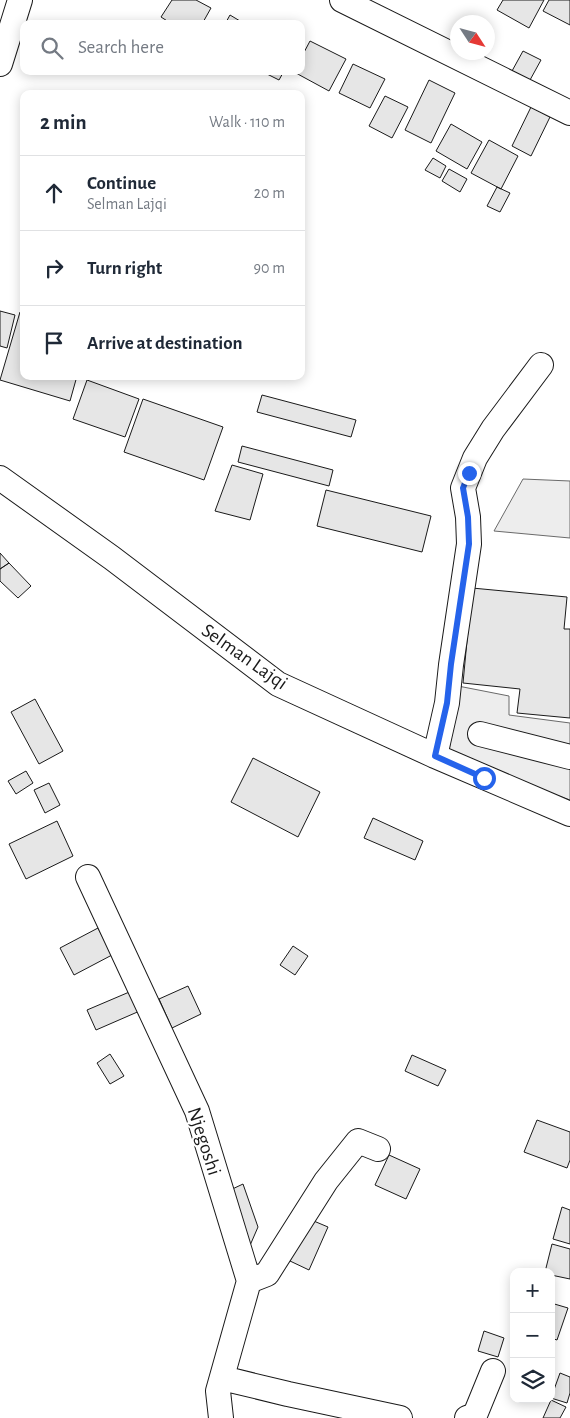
<!DOCTYPE html>
<html lang="en">
<head>
<meta charset="utf-8">
<style>
	body { margin:0; font-family:"Alegreya Sans",sans-serif; background:#f2f2f3; color:#1f2937 }
	.controls { position:absolute; right:15px; bottom:15px; display:grid; overflow:hidden; border-radius:10px; box-shadow:0 2px 12px #0003 }
	.controls button { width:45px; height:45px; display:grid; place-items:center; padding:0; border:0; border-bottom:1px solid #e0e1e3; background:#fff; color:#1f2937; font:25px sans-serif }
	.compass { position:absolute; left:450px; top:15px; width:45px; height:45px; border-radius:50%; background:#fff; box-shadow:0 2px 12px #0003; rotate:126deg }
	.stop { position:absolute; width:15px; height:15px; margin:-11px; border:4px solid #2563eb; border-radius:50%; background:#fff }
	.stop.end { background:#2563eb; border-color:#fff; box-shadow:0 1px 5px #0008 }
	.list { margin:0; padding:0; list-style:none }
	h2 { display:flex; justify-content:space-between; align-items:center; height:65px; margin:0; padding:0 20px; font-size:21px }
	h2 small { font-size:16px; font-weight:400; color:#747a83 }
	.list li { display:grid; grid-template-columns:32px 1fr auto; gap:15px; align-items:center; box-sizing:border-box; height:75px; padding:0 20px; border-top:1px solid #e0e1e3 }
	.list b { display:block; font-size:19px; white-space:nowrap }
	.list p { margin:0; font-size:16px; white-space:nowrap; color:#747a83 }
	.list em { font-size:16px; font-style:normal; color:#747a83 }
	.icon { flex:none; width:28px; height:28px; fill:none; stroke:currentColor; stroke-width:2; stroke-linecap:round; stroke-linejoin:round }
	.map { position:relative; flex:none; width:570px; height:1418px; overflow:hidden }
	.search { position:absolute; background:#fff; box-shadow:0 2px 12px #0003; left:20px; top:20px; width:285px; height:55px; display:flex; align-items:center; gap:12px; box-sizing:border-box; padding:0 18px; border-radius:10px; color:#747a83; font-size:19px }
	.panel { position:absolute; background:#fff; box-shadow:0 2px 12px #0003; left:20px; top:90px; width:285px; height:290px; border-radius:10px }
	.map>svg:first-child { display:block }
	.parking { fill:#ededed; stroke:#6a6a6a }
	.building { fill:#e6e6e6; stroke:#1a1a1a }
	.lines { fill:none; stroke-linecap:round; stroke-linejoin:round }
	.minor-casing { stroke:#1a1a1a; stroke-width:26 }
	.minor { stroke:#fff; stroke-width:24 }
	.route { stroke:#2563eb; stroke-width:6 }
	.labels { text-anchor:middle; stroke-width:4; stroke-linejoin:round; paint-order:stroke }
	.street-label { font-size:20px; fill:#1a1a1a; stroke:#fff }
</style>
</head>
<body>
<div class="map">
<svg width="570" height="1418" viewBox="0 0 570 1418">
	<rect width="100%" height="100%" fill="#fff"/>
	<path class="parking" d="M523,479l47,2v57l-76,-7z
		M458,686l51,10v19l61,8v77l-56,-20 -65,-28z"/>
	<path class="building" d="M172,0h24l15,8 -9,16h-30l-11,-7z
		M503,0h41l-15,28 -32,-18z
		M549,0h21v25l-27,-14z
		M230,15l15,9h-20z
		M310,41l36,18 -17,32 -35,-19 7,-1v-13z
		M523,51l18,9 -11,20 -18,-9z
		M353,64l32,15 -15,29 -31,-15z
		M261,71h23l-5,9z
		M429,80l26,13 -24,50 -26,-13z
		M385,96l23,11 -16,31 -23,-12z
		M531,107l19,10 -19,39 -19,-10z
		M451,124l31,18 -15,27 -31,-18z
		M489,140l29,16 -17,33 -30,-16z
		M433,158l13,8 -6,12 -15,-8z
		M449,169l18,10 -7,13 -18,-11z
		M497,187l13,6 -10,19 -13,-6z
		M0,311l15,4 -8,33 -7,-2z
		M20,312l4,2v62h53l-7,25 -70,-21z
		M87,380l52,19 -14,38 -52,-18z
		M262,395l94,25 -5,17 -94,-25z
		M143,399l80,28 -19,53 -80,-28z
		M242,446l91,24 -4,16 -91,-24z
		M232,465l31,9 -13,46 -35,-9z
		M326,490l105,26 -9,36 -105,-26z
		M0,553l9,10 -9,6z
		M9,563l22,23 -13,12 -18,-17v-12z
		M472,588l95,9 -3,32h6v89l-53,-5 3,-24 -57,-6z
		M35,699l28,52 -24,13 -28,-52z
		M253,758l67,34 -22,45 -67,-35z
		M26,771l7,12 -17,11 -8,-13z
		M49,783l11,22 -15,8 -11,-23z
		M373,818l50,23 -8,19 -51,-22z
		M57,821l16,35 -47,23 -17,-35z
		M98,928l14,27 -38,20 -14,-27z
		M293,946l15,10 -13,19 -15,-10z
		M188,986l13,28 -29,14 -13,-29z
		M134,990l8,20 -46,20 -9,-20z
		M110,1054l14,22 -14,8 -13,-21z
		M412,1055l34,15 -8,16 -33,-15z
		M537,1120l33,12v28l-3,8 -43,-16z
		M389,1155l31,14 -14,30 -31,-14z
		M243,1184l15,43 -10,23 -22,-58z
		M562,1207l8,3v34l-17,-5z
		M309,1219l19,8 -19,43 -19,-9z
		M552,1244l18,5v30l-19,-4v-3h-6z
		M551,1303l17,5 -11,32 -6,-2z
		M484,1331l20,7 -6,19 -20,-6z
		M560,1373l10,4v16l-3,10 -16,-5z
		M551,1400l15,7 -6,11h-17z"/>
	<g class="lines">
		<defs>
			<path id="minor" d="M342,0l228,113
				M0,64l20,-64
				M0,478l112,80 166,126 157,72 135,58
				M480,734l90,23
				M435,756l12,-53 4,-38 18,-121 -1,-27 -5,-29 12,-30 18,-29 48,-64
				M88,877l109,234 52,170 -31,110 3,27
				M249,1281l18,-7 59,-93 32,-40 20,8
				M222,1378l66,16 112,24
				M467,1418l8,-3 18,-44"/>
		</defs>
		<use href="#minor" class="minor-casing"/>
		<use href="#minor" class="minor"/>
	</g>
	<g class="lines">
		<path class="route" d="M469,473l-6,15 5,29 1,27 -18,120 -4,39 -12,53 49,22"/>
	</g>
	<g class="labels">
		<g class="street-label">
			<text transform="translate(245 656) rotate(35)" y="7">Selman Lajqi</text>
			<text transform="translate(205 1141) rotate(72)" y="7">Njegoshi</text>
		</g>
	</g>
</svg>
<div class="controls">
<button>+</button>
<button>−</button>
<button><svg class="icon" aria-label="layers" viewBox="0 0 24 24"><path d="M12 4l9 5-9 5-9-5zM3 14l9 5 9-5"/></svg></button>
</div>
<svg class="compass" viewBox="-18 -18 36 36"><path d="M0-13l5 13h-10z" fill="#e53935"/><path d="M0 13l5-13h-10z" fill="#747a83"/></svg>
<div class="stop" style="left:484px;top:778px"></div>
<div class="stop end" style="left:469px;top:473px"></div>
<div class="search"><svg class="icon" aria-label="search" viewBox="0 0 24 24"><circle cx="10" cy="10" r="6"/><path d="M15 15l6 6"/></svg>Search here</div>
<section class="panel">
<h2>2 min<small>Walk · 110 m</small></h2>
<ul class="list">
<li><svg class="icon" aria-label="ahead" viewBox="0 0 24 24"><path d="M12 20V5M6 11l6-6 6 6"/></svg><div><b>Continue</b><p>Selman Lajqi</p></div><em>20 m</em></li>
<li><svg class="icon" aria-label="right" viewBox="0 0 24 24"><path d="M7 20v-9h11M14 6l5 5-5 5"/></svg><div><b>Turn right</b></div><em>90 m</em></li>
<li><svg class="icon" aria-label="arrive" viewBox="0 0 24 24"><path d="M6 21V4h12l-3 4 3 4H6"/></svg><div><b>Arrive at destination</b></div></li>
</ul>
</section>
</div>
</body>
</html>
